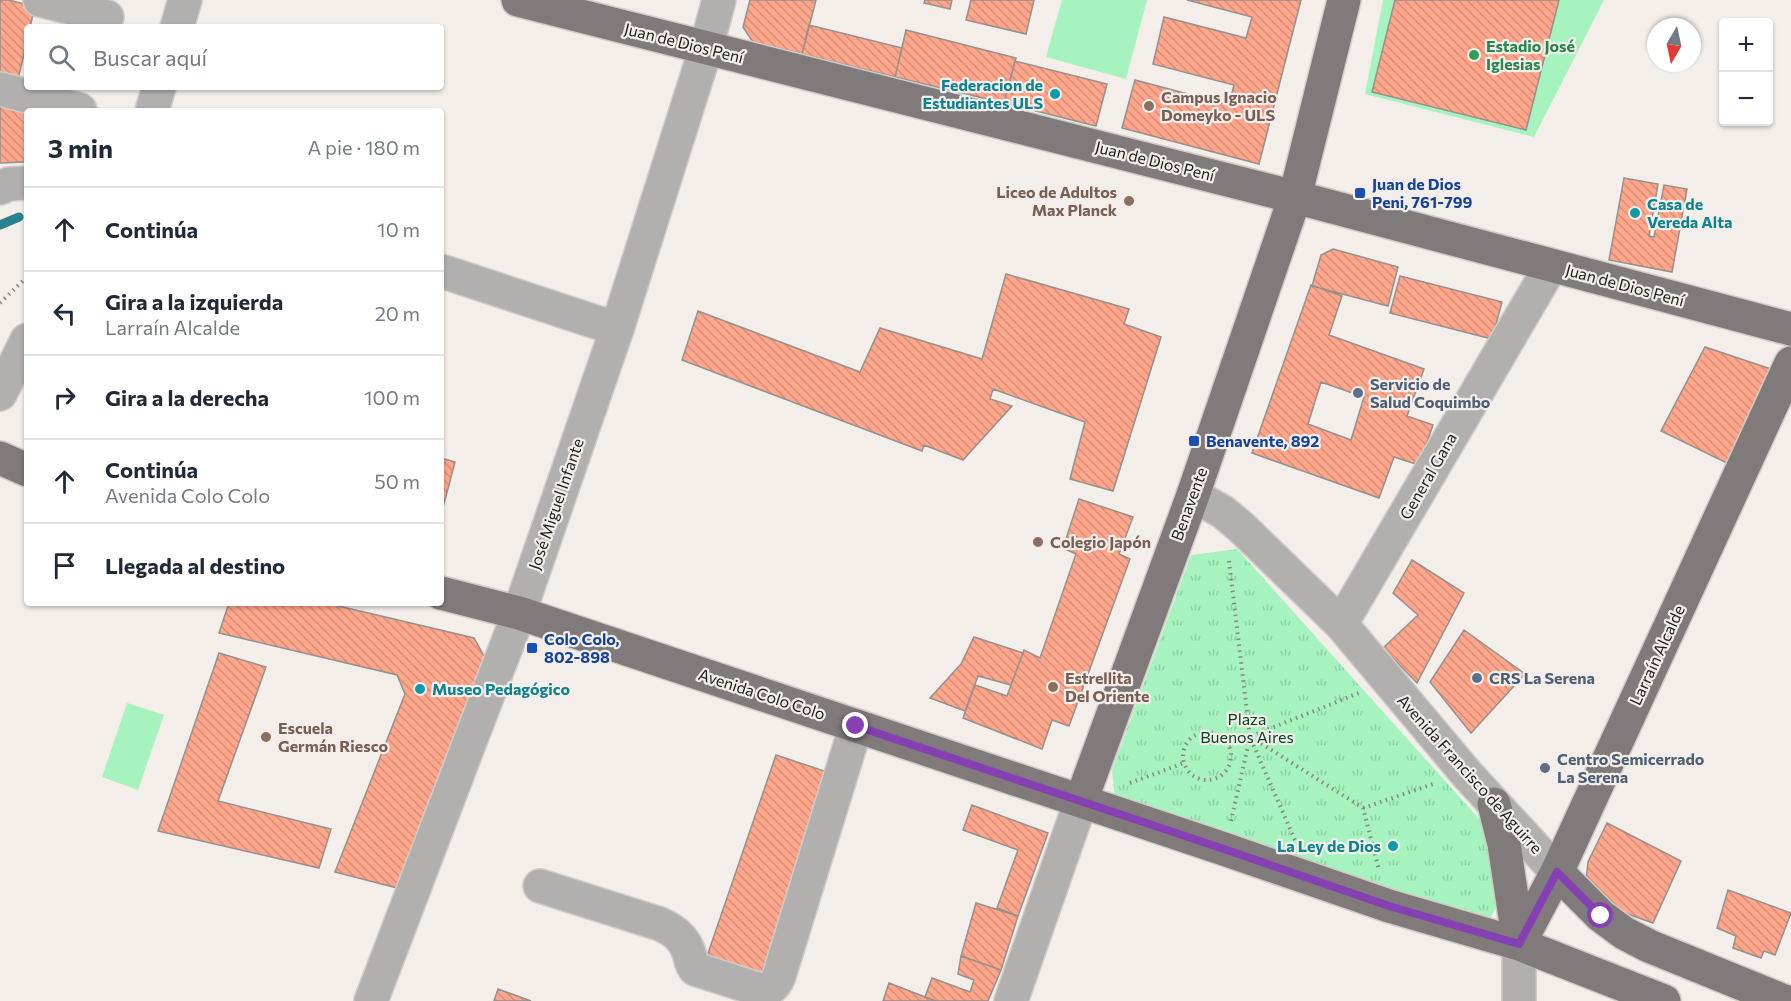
<!DOCTYPE html>
<html lang="es">
<head>
<meta charset="utf-8">
<style>
	body { margin:0; font-family:Commissioner,sans-serif; background:#f6f6f7; color:#1f2937 }
	.controls { position:absolute; right:18px; top:18px; display:grid; overflow:hidden; border-radius:6px; box-shadow:0 2px 4px #0004 }
	.controls button { width:54px; height:54px; display:grid; place-items:center; padding:0; border:0; border-bottom:2px solid #e0e1e3; background:#fff; color:#1f2937; font:30px sans-serif }
	.compass { position:absolute; left:1647px; top:18px; width:54px; height:54px; border-radius:50%; background:#fff; box-shadow:0 2px 4px #0004; rotate:189deg }
	.stop { position:absolute; width:18px; height:18px; margin:-14px; border:4px solid #8540b4; border-radius:50%; background:#fff }
	.stop.end { background:#8540b4; border-color:#fff; box-shadow:0 2px 6px #0008 }
	.list { margin:0; padding:0; list-style:none }
	h2 { display:flex; justify-content:space-between; align-items:center; height:78px; margin:0; padding:0 24px; font-size:26px }
	h2 small { font-size:20px; font-weight:400; color:#747a83 }
	.list li { display:grid; grid-template-columns:39px 1fr auto; gap:18px; align-items:center; box-sizing:border-box; height:84px; padding:0 24px; border-top:2px solid #e0e1e3 }
	.list b { display:block; font-size:22px; white-space:nowrap }
	.list p { margin:0; font-size:20px; white-space:nowrap; color:#747a83 }
	.list em { font-size:20px; font-style:normal; color:#747a83 }
	.icon { flex:none; width:33px; height:33px; fill:none; stroke:currentColor; stroke-width:2; stroke-linecap:round; stroke-linejoin:round }
	.map { position:relative; flex:none; width:1791px; height:1001px; overflow:hidden }
	.search { position:absolute; background:#fff; box-shadow:0 2px 4px #0004; left:24px; top:24px; width:420px; height:66px; display:flex; align-items:center; gap:15px; box-sizing:border-box; padding:0 21px; border-radius:6px; color:#747a83; font-size:22px }
	.panel { position:absolute; background:#fff; box-shadow:0 2px 4px #0004; left:24px; top:108px; width:420px; height:498px; border-radius:6px }
	.map>svg:first-child { display:block }
	.green { fill:#a6f3bf }
	.park { fill:url(#park-tufts) }
	.lines { fill:none; stroke-linecap:round; stroke-linejoin:round }
	.stream { stroke:#27848f; stroke-width:9 }
	.building { fill:url(#building-back-hatch); stroke:#96908e; stroke-width:1.5; fill-rule:evenodd }
	.minor-casing { stroke:#d1ccc8; stroke-width:36 }
	.major-casing { stroke:#d1ccc8; stroke-width:36 }
	.path { stroke:#898682; stroke-width:4; stroke-dasharray:1.5 4.5; stroke-linecap:butt }
	.minor { stroke:#b2afaf; stroke-width:33 }
	.major { stroke:#807b7a; stroke-width:33 }
	.route { stroke:#8540b4; stroke-width:8 }
	.leisure-dot { fill:#2e9e5b; stroke:#f3eee9; stroke-width:2 }
	.culture-dot { fill:#0f9aa8; stroke:#f3eee9; stroke-width:2 }
	.education-dot { fill:#8d6e63; stroke:#f3eee9; stroke-width:2 }
	.transit-dot { fill:#1a4fb4; stroke:#f3eee9; stroke-width:2 }
	.service-dot { fill:#5c6f8a; stroke:#f3eee9; stroke-width:2 }
	.labels { text-anchor:middle; stroke-width:4.5; stroke-linejoin:round; paint-order:stroke }
	.street-label { font-size:16px; fill:#1d1c1a; stroke:#f3eee9 }
	.leisure-label { font-size:16px; font-weight:bold; fill:#27864d; stroke:#f3eee9; text-anchor:start }
	.culture-label { font-size:16px; font-weight:bold; fill:#0d838f; stroke:#f3eee9; text-anchor:end }
	.education-label { font-size:16px; font-weight:bold; fill:#785e54; stroke:#f3eee9; text-anchor:start }
	.transit-label { font-size:16px; font-weight:bold; fill:#164399; stroke:#f3eee9; text-anchor:start }
	.service-label { font-size:16px; font-weight:bold; fill:#4e5e75; stroke:#f3eee9; text-anchor:start }
	.park-label { font-size:16px; fill:#034524; stroke:#f3eee9 }
</style>
</head>
<body>
<div class="map">
<svg width="1791" height="1001" viewBox="0 0 1791 1001">
	<defs>
		<pattern id="park-tufts" width="24" height="20" patternUnits="userSpaceOnUse" patternTransform="scale(1.5)"><rect width="24" height="20" fill="#a6f3bf"/><path d="M3 7l-1-3M5 7V3M7 7l1-3M15 17l-1-3M17 17v-4M19 17l1-3" fill="none" stroke="#8ed0a4"/></pattern>
		<pattern id="building-back-hatch" width="6" height="6" patternUnits="userSpaceOnUse" patternTransform="scale(1.5)"><rect width="6" height="6" fill="#fea68b"/><path d="M-1 5l2 2M0 0l6 6M5-1l2 2" fill="none" stroke="#d98e77"/></pattern>
	</defs>
	<rect width="100%" height="100%" fill="#f3eee9"/>
	<path class="green" d="M1062,0h85l-21,79 -80,-22z
		M1383,0h221l-70,137 -169,-43z
		M127,703l37,12 -26,75 -36,-13z"/>
	<path class="park" d="M1237,549l244,272 20,75 -10,21 -20,5 -356,-121 -3,-31 79,-215z"/>
	<g class="lines">
		<path class="stream" d="M0,225l19,-8"/>
	</g>
	<path class="building" d="M0,0h9l26,7 -5,20h-3v14l-10,43 -17,-5z
		M750,0h66l-14,54 -49,-12 -10,-15z
		M925,0h27l-2,9 -26,-6z
		M971,0h63l-8,34 -60,-14z
		M1187,0h114l-42,164 -137,-36 13,-48 94,25 5,-20 -81,-21 11,-47 82,21 6,-21z
		M1395,0h164l-33,130 -154,-38z
		M809,25l93,23 -7,29 -93,-23z
		M906,30l110,28 -12,45 -109,-26z
		M1015,61l92,23 -11,42 -92,-23z
		M0,106l27,7v36l-3,13 -24,1z
		M1624,178l34,6 -9,52 5,1 10,-52 23,4 -15,83 -63,-12z
		M1333,249l65,18 -10,39 -76,-20 9,-31z
		M1006,274l123,35 -5,15 37,13 -48,154 -43,-12 15,-57 -92,-33 -3,10 22,7 -49,54 -39,-15 -2,6 -240,-91 16,-49 162,61 20,-44 102,31z
		M1400,276l102,26 -10,37 -102,-26z
		M1311,285l31,11 -13,39 95,34 -17,47 26,9 -14,40 -25,-8 -15,41 -127,-45zM1321,382l43,15 -13,43 -43,-16z
		M1705,347l72,24 -44,95 -72,-35z
		M441,458l14,4 -14,53z
		M1079,499l54,18 -14,37 11,5 -61,167 -17,-6 -10,29 -79,-31 12,-33 32,11 17,-46 16,8 36,-104 -13,-6z
		M1412,560l52,33 -47,90 -34,-35 35,-33 -25,-22z
		M229,603h97l148,35 17,31 -90,220 -66,-17 70,-178 -8,-19 -178,-42z
		M1464,630l61,44 -54,59 -41,-51z
		M974,637l49,16 -12,32 -33,-9 -13,35 -35,-13 31,-34z
		M219,653l47,14 -48,134 113,28 -12,39 -161,-37z
		M776,755l54,18 -71,208 -54,-19z
		M972,805l76,28 -30,83 -21,-8 21,-58 -55,-20z
		M1607,823l74,38 -28,62 -45,-16 -22,-26 2,-19z
		M1728,890l63,23 -16,42 -11,-4 -3,7 -28,-10 3,-12 -19,-8z
		M976,903l42,13 -17,54 -40,-14z
		M961,956l40,14 -13,31h-52l-11,-4 7,-19 38,14 4,-12 -16,-6z
		M889,983l36,14 11,4h-53z
		M498,989l33,12h-37z"/>
	<g class="lines">
		<defs>
			<path id="minor" d="M40,0l67,17
				M177,27l8,-27
				M0,89l80,21
				M152,111l7,-24
				M0,188l9,-4 18,-1
				M441,271l176,58
				M0,394l27,-54
				M1193,495l30,17 18,15 100,97 125,149 91,99
				M1341,624l210,-358
				M540,886l120,38c13,6 22,12 28,26 3,7 2,13 7,19l62,20c12,2 17,-1 22,-13l77,-250
				M1519,944v57
				M371,1001l148,-388 98,-284 89,-281 13,-48
				M1011,1001l70,-200"/>
			<path id="major" d="M518,0l777,197 496,132
				M0,458l27,12
				M441,593l78,20 705,236 165,57 130,38 145,57
				M1081,801l112,-306 102,-298 49,-197
				M1494,804l10,40 15,100
				M1557,872l44,44 23,17 25,13 135,55
				M1519,944l38,-72 234,-509"/>
		</defs>
		<use href="#minor" class="minor-casing"/>
		<use href="#major" class="major-casing"/>
		<path class="path" d="M0,303l27,-26
			M1229,561l21,176 45,103
			M1183 756a24 24 0 1 1 48 0a24 24 0 1 1-48 0Z
			M1251,737l112,71 16,62
			M1229,745l130,-52
			M1130,783l54,-20
			M1363,808l73,-25
			M1231,821l19,-84"/>
		<use href="#minor" class="minor"/>
		<use href="#major" class="major"/>
	</g>
	<g class="lines">
		<path class="route" d="M856,726l368,123 165,57 130,38 38,-72 44,44"/>
	</g>
	<circle class="leisure-dot" cx="1474" cy="55" r="6"/>
	<g class="culture-dot">
		<circle cx="1055" cy="94" r="6"/>
		<circle cx="1635" cy="213" r="6"/>
		<circle cx="420" cy="689" r="6"/>
		<circle cx="1393" cy="846" r="6"/>
	</g>
	<g class="education-dot">
		<circle cx="1149" cy="106" r="6"/>
		<circle cx="1129" cy="201" r="6"/>
		<circle cx="1038" cy="542" r="6"/>
		<circle cx="1053" cy="687" r="6"/>
		<circle cx="266" cy="737" r="6"/>
	</g>
	<g class="transit-dot">
		<rect x="1354" y="187" width="12" height="12" rx="3"/>
		<rect x="1188" y="435" width="12" height="12" rx="3"/>
		<rect x="526" y="642" width="12" height="12" rx="3"/>
	</g>
	<g class="service-dot">
		<circle cx="1358" cy="393" r="6"/>
		<circle cx="1477" cy="678" r="6"/>
		<circle cx="1545" cy="768" r="6"/>
	</g>
	<g class="labels">
		<g class="street-label">
			<text transform="translate(684 43) rotate(14)" y="6">Juan de Dios Pení</text>
			<text transform="translate(1155 161) rotate(14)" y="6">Juan de Dios Pení</text>
			<text transform="translate(1625 285) rotate(15)" y="6">Juan de Dios Pení</text>
			<text transform="translate(1428 476) rotate(-60)" y="6">General Gana</text>
			<text transform="translate(556 504) rotate(-71)" y="6">José Miguel Infante</text>
			<text transform="translate(1189 504) rotate(-70)" y="6">Benavente</text>
			<text transform="translate(1657 655) rotate(-65)" y="6">Larraín Alcalde</text>
			<text transform="translate(762 694) rotate(18)" y="6">Avenida Colo Colo</text>
			<text transform="translate(1470 774) rotate(48)" y="6">Avenida Francisco de Aguirre</text>
		</g>
		<g class="leisure-label">
			<text x="1486" y="52">Estadio José<tspan x="1486" dy="18">Iglesias</tspan></text>
		</g>
		<g class="culture-label">
			<text x="1043" y="91">Federacion de<tspan x="1043" dy="18">Estudiantes ULS</tspan></text>
			<text x="1647" y="210" text-anchor="start">Casa de<tspan x="1647" dy="18">Vereda Alta</tspan></text>
			<text x="432" y="695" text-anchor="start">Museo Pedagógico</text>
			<text x="1381" y="852">La Ley de Dios</text>
		</g>
		<g class="education-label">
			<text x="1161" y="103">Campus Ignacio<tspan x="1161" dy="18">Domeyko - ULS</tspan></text>
			<text x="1117" y="198" text-anchor="end">Liceo de Adultos<tspan x="1117" dy="18">Max Planck</tspan></text>
			<text x="1050" y="548">Colegio Japón</text>
			<text x="1065" y="684">Estrellita<tspan x="1065" dy="18">Del Oriente</tspan></text>
			<text x="278" y="734">Escuela<tspan x="278" dy="18">Germán Riesco</tspan></text>
		</g>
		<g class="transit-label">
			<text x="1372" y="190">Juan de Dios<tspan x="1372" dy="18">Peni, 761-799</tspan></text>
			<text x="1206" y="447">Benavente, 892</text>
			<text x="544" y="645">Colo Colo,<tspan x="544" dy="18">802-898</tspan></text>
		</g>
		<g class="service-label">
			<text x="1370" y="390">Servicio de<tspan x="1370" dy="18">Salud Coquimbo</tspan></text>
			<text x="1489" y="684">CRS La Serena</text>
			<text x="1557" y="765">Centro Semicerrado<tspan x="1557" dy="18">La Serena</tspan></text>
		</g>
		<g class="park-label">
			<text x="1247" y="725">Plaza<tspan x="1247" dy="18">Buenos Aires</tspan></text>
		</g>
	</g>
</svg>
<div class="controls">
<button>+</button>
<button>−</button>
</div>
<svg class="compass" viewBox="-18 -18 36 36"><path d="M0-13l5 13h-10z" fill="#e53935"/><path d="M0 13l5-13h-10z" fill="#747a83"/></svg>
<div class="stop" style="left:1601px;top:916px"></div>
<div class="stop end" style="left:856px;top:726px"></div>
<div class="search"><svg class="icon" aria-label="search" viewBox="0 0 24 24"><circle cx="10" cy="10" r="6"/><path d="M15 15l6 6"/></svg>Buscar aquí</div>
<section class="panel">
<h2>3 min<small>A pie · 180 m</small></h2>
<ul class="list">
<li><svg class="icon" aria-label="ahead" viewBox="0 0 24 24"><path d="M12 20V5M6 11l6-6 6 6"/></svg><div><b>Continúa</b></div><em>10 m</em></li>
<li><svg class="icon" aria-label="left" viewBox="0 0 24 24"><path d="M17 20v-9H6M10 6l-5 5 5 5"/></svg><div><b>Gira a la izquierda</b><p>Larraín Alcalde</p></div><em>20 m</em></li>
<li><svg class="icon" aria-label="right" viewBox="0 0 24 24"><path d="M7 20v-9h11M14 6l5 5-5 5"/></svg><div><b>Gira a la derecha</b></div><em>100 m</em></li>
<li><svg class="icon" aria-label="ahead" viewBox="0 0 24 24"><path d="M12 20V5M6 11l6-6 6 6"/></svg><div><b>Continúa</b><p>Avenida Colo Colo</p></div><em>50 m</em></li>
<li><svg class="icon" aria-label="arrive" viewBox="0 0 24 24"><path d="M6 21V4h12l-3 4 3 4H6"/></svg><div><b>Llegada al destino</b></div></li>
</ul>
</section>
</div>
</body>
</html>
